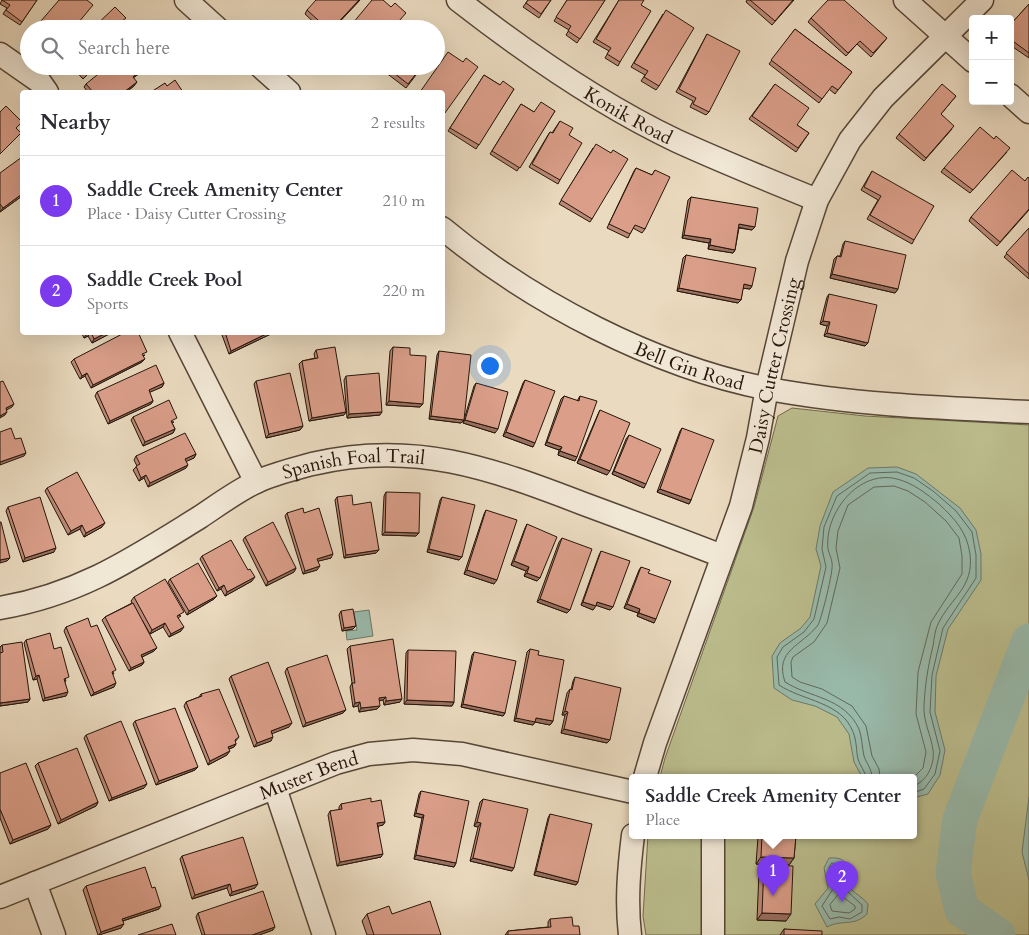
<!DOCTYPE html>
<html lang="en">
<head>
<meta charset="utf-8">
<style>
	body { margin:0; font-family:Cardo,serif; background:#f2f2f3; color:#2b2b33 }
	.controls { position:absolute; right:15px; top:15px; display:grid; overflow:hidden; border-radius:5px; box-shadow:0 5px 20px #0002 }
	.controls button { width:45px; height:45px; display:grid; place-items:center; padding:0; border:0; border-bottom:1px solid #e1e1e2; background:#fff; color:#2b2b33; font:25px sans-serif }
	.you { position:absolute; left:489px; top:365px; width:18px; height:18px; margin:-12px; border:4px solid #fff; border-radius:50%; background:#1a73e8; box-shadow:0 0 0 8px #1a73e833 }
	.badge { display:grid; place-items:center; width:32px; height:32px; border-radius:50%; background:#7c3aed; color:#fff; font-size:16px; font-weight:700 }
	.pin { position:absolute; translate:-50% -41px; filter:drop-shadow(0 1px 2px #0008) }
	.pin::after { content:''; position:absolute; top:26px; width:18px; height:15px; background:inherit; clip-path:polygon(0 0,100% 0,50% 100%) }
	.popup { position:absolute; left:629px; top:774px; width:288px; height:65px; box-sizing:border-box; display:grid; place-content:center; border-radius:5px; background:#fff; filter:drop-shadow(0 1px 4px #0005); font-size:16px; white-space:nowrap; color:#7c7c81 }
	.popup b { font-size:19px; color:#2b2b33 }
	.popup::after { content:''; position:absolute; left:50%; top:100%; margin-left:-10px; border:10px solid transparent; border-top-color:#fff }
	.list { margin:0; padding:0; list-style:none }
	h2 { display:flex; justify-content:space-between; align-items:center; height:65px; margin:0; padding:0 20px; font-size:21px }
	h2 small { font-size:16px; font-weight:400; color:#7c7c81 }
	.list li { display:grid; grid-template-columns:32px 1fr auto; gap:15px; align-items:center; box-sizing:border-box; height:90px; padding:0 20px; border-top:1px solid #e1e1e2 }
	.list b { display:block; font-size:19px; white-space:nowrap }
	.list p { margin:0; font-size:16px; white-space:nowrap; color:#7c7c81 }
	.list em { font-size:16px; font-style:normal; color:#7c7c81 }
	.icon { flex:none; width:28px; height:28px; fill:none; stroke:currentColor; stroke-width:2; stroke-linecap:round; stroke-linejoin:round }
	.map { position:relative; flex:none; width:1029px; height:935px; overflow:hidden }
	.search { position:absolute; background:#fff; box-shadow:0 5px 20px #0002; left:20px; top:20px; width:425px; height:55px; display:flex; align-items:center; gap:12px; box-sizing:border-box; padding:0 18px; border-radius:28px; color:#7c7c81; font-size:19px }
	.panel { position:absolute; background:#fff; box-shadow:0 5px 20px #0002; left:20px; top:90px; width:425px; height:245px; border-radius:5px }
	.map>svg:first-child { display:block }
	.green { fill:#bcbe8e; stroke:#706a4c }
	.water { fill:#99bbac; stroke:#6b796b }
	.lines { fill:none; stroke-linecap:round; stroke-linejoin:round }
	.shore { stroke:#5f685b; stroke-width:1 }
	.river { stroke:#99bbac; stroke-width:35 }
	.minor-casing { stroke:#564637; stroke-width:25 }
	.minor { stroke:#f1e7d5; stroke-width:22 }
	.wall { fill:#bb8876; stroke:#25150a }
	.shaded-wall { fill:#996f60; stroke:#25150a }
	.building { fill:#da9e89; stroke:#25150a }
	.labels { text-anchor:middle; stroke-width:4.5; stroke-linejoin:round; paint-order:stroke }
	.street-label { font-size:19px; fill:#25150a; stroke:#f1e7d5 }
</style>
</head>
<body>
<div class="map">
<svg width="1029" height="935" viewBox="0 0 1029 935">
	<rect width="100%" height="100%" fill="#eadabf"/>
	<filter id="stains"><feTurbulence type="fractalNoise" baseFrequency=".004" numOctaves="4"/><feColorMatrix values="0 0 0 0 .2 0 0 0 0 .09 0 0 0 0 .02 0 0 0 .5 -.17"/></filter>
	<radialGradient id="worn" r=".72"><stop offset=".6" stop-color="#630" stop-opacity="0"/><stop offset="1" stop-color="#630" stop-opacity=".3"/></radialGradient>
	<path class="green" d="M792,408l73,8 164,9v510h-383l-3,-19 5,-81h265v-58h-253l5,-19 89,-251 24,-91z"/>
	<path class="water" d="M897,467l19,7 44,34 16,22 5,24v26l-33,49 -12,47 -1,36 10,38 -5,25 -12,19 -15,4v-21h-51l-8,-15 -5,-28 -12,-17 -22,-11 -23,-6 -18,-12 -2,-32 8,-13 21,-15 9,-11 11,-51 -5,-17 4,-23 13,-34 35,-24z
		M369,610l4,26 -26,4 -1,-9 11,-1 -3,-18z
		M1029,797v83l-7,-28z
		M829,858c27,-2 12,17 21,30 5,6 13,9 18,16l-1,10c-13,13 -25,5 -40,13l-12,-23 13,-16 -4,-20z"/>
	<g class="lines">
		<path class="shore" d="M866,777c-1,-6 -6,-11 -8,-18 -2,-8 -1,-18 -5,-27 -11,-30 -50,-31 -74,-47l-2,-28 6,-10 21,-15 10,-13 12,-52 -4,-18 2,-22 13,-31 33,-23 27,-1 17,6 19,13 23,20 16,21 4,23v23l-33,50 -11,47 -2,37 10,39 -5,23 -11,15 -11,4
			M872,777c0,-8 -6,-14 -8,-21 -2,-9 -2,-19 -5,-27 -15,-32 -49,-31 -74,-47 -11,-32 17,-36 33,-57 3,-5 16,-55 14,-62 0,-4 -3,-9 -4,-14 -4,-36 31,-80 69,-70 16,4 30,15 42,25 16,15 28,28 31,50 4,34 -19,43 -32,70 -3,6 -4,15 -5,22 -5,20 -8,39 -9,60 -1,15 7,29 9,44 2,14 -6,32 -20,36
			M880,777l-1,-8 -7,-13 -6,-30 -14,-20 -30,-17 -22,-7 -8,-5 -1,-15 2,-5 21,-15 13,-19 13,-55 -4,-20 2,-17 10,-26 26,-18 20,-1 14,5 17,11 21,19 13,17 3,18v18l-31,48 -13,50 -2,42 10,38 -3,16 -10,10
			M832,863l9,2 4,24 17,16v7l-12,7 -11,-2 -9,2 -8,-13 11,-17 -4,-21z
			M839,894l16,12v3l-6,4 -17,-2 -2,-6z"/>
		<path class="river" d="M998,935l-36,-25 -9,-37 7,-54 69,-178"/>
		<defs>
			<g id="minor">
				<path d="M186,0l32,29"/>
				<path id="s1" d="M458,0c68,53 141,104 219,141 46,21 93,40 140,59"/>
				<path d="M905,0l68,61"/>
				<path d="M0,54l40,28 7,10"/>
				<path d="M260,66l29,26"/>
				<path d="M1010,95l19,17"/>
				<path id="s2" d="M442,228c89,74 213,139 327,161 86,16 173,19 260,23"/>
				<path d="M180,332l76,150"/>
				<path id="s3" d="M0,608c81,-14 132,-49 200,-91 18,-12 37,-26 56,-35 17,-8 38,-13 56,-18 102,-24 178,4 272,40 46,17 92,34 138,52"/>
				<path id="s4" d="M645,777l10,-34 86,-237 17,-68 9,-50 30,-127 20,-61 33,-60 33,-42 99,-98"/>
				<path d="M275,788l49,147"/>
				<path d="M35,883l19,52"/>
				<path id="s5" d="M0,897l336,-134 33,-9 44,-4 49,4 171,38"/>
				<path d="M630,935c-4,-34 -1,-67 3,-100"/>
				<path d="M713,935v-100"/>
			</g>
		</defs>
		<use href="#minor" class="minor-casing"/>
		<use href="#minor" class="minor"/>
	</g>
	<path class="wall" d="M2,0h35l-17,25 -17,-11 4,-6 -7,-4z
		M360,0l-27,29h-12l-16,-15 2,-4z
		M528,0h23l-12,18 -16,-11z
		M567,0h38l-28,43 -11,-8 3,-5 -15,-9z
		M619,0l22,5 -21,57 -2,4 -13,-8 4,-7 -16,-9z
		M747,0h47l-22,25 -26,-23z
		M1029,4v54l-19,-13v-20z
		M663,14l-4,72 -3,4 -15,-9 4,-6 -14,-8z
		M811,18l76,20 -16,19 -14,-13 -11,12 -38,-34z
		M795,29l57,43 -17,22 -6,-5 -10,14 -50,-39z
		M707,34l2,78 -3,3 -16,-8 3,-6 -17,-9z
		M71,66h25l-13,13z
		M383,66h40l-17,22 -25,-19z
		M140,73l-7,5 1,8 -8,6h-38l-4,-5 2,-3z
		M484,75l16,10 14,4 -38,60 -28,-18z
		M775,84l22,41 12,8 -13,19 -47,-33z
		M956,96l-15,18 11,15 -28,32 -28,-23 3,-4z
		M521,104l13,8 21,-1 -38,60 -27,-17z
		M560,121v59l-2,4 -29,-17 19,-32 2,-3 2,1z
		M593,148l-1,71 -2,3 -31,-18z
		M1007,152l-37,41 -29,-21 3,-4z
		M636,168l16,7 3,-5 -10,59 -3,4 -9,-5 -5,10 -21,-10 27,-57z
		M872,171l42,69 -2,4 -45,-25 11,-19 -17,-10z
		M0,173l22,23 -22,16z
		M1029,178v32l-32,36 -28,-25 2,-4z
		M691,197l64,30 -3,3 -13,-2 -4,22 -2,3 -25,-4 1,-6 -27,-5 6,-38z
		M1029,228v51l-25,-22z
		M845,241l53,48 -3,4 -65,-15 4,-19 3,-3h3l3,-12z
		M686,255l66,31 -2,3 -7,-1 -2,12 -3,3 -61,-12 6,-33z
		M829,294l36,52 -41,-10 3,-10 -7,-2 7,-27z
		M81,332h32l-21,11 -4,-7 -4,2z
		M224,332h51l-46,22 -7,-19z
		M393,347l17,8 10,52 -34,-2 4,-54z
		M316,350l30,62 -2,3 -35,6 -10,-57 3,-3 13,-3 -1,-4z
		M439,351l22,72 -32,-4 8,-64z
		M145,355l-2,1 -1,6 -51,26 -6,-12 -5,3 -9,-17 3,-3z
		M346,376l34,39 -33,3 -3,-38z
		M525,380l8,67 -30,-11 20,-53z
		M256,381l47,45 -3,4 -34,8 -12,-54z
		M164,383l-2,4 -13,5 4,9 -2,3 -43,20 -13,-28 2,-4z
		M476,383l19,50 -32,-10 11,-37z
		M564,396l13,5 3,-5 -5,65 -17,-6 1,-5 -14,-5 16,-46z
		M600,410l7,65 -30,-12 21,-49z
		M133,417l41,5 -2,1 3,6 -2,4 -30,13 -12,-26z
		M682,428l9,72 -2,4 -32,-12 23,-61z
		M629,435l15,53 -32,-14 14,-35z
		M196,454l-2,4 -8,3v7l-38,19 -4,-9 -5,3 -6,-11 4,-4 -3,-6 2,-4z
		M47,488l55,39 -18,10 -4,-8 -12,6 -23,-44z
		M386,492l33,41 -3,3 -34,-1 2,-39z
		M337,497l16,8 26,45 -3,3 -32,5 -9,-58z
		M442,497l20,60 -3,3 -32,-8 13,-52z
		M8,507l46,45 -31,10 -17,-51z
		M486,510l8,74 -30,-10 20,-60z
		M287,513h17l27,45 -13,3 -1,9 -14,4 -18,-58z
		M527,524l13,54 -3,3 -13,-5 2,-5 -15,-6 14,-37z
		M245,537l51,31 -2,4 -28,14 -23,-46z
		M562,538l5,75 -30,-11 22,-60z
		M601,551l12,56 -3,3 -14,-5 -3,5 -12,-5 18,-50z
		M202,556l46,14 4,11 -27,15 -4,-7 -4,2 -17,-32z
		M641,567l13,56 -17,-7 1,-3 -14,-5 15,-38z
		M170,579l47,17 -3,3 -27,16 -19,-33z
		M134,597l47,19 -3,2 3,13 -12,6 -6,-10 -13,7 -8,-14 12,31 -12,6 2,5 -2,3 -13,6 -27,-51 3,-3 27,-14 -1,-2z
		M341,611l12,18 -11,2 -3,-16z
		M66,627h25l23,47h-2l2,13 -23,9 -27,-65z
		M26,640l28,9 12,32h-1l1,15 -23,5 -6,-22 -4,1 -9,-37z
		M2,645l28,54 -2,3 -28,4v-59z
		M350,646l50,56 -16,3 -1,-5 -4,1 -2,8 -18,3 -1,-6 -5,1 -3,-20 2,-4 -5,-34z
		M530,649l8,6 15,66 -3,4 -15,-3 -2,3 -19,-4 13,-69z
		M408,650l46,52 -2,4 -48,-2 2,-51z
		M474,652l31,61 -2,3 -42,-9 11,-52z
		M287,668l56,45 -40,14 -18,-55z
		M231,676l58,51 -17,6 -1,8 -17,6 -25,-68z
		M575,677l32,66 -46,-10 4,-18h-3l5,-22 3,-4 1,1 2,-9z
		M201,694l38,43 -4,5 1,2 -2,3 -5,2 -2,6 -19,10 -24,-59 2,-4 13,-5z
		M135,721l63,46 -3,3 -39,15 -23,-61z
		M86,735l58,53 -35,13 -25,-63z
		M38,763l60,39 -2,4 -38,18 -23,-58z
		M0,773l51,52 -3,4 -38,15 -10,-26z
		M421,791l35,72 -2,4 -40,-8 8,-41 -8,-2 5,-22z
		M483,799l29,72 -42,-10 8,-34 -4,-1 6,-24z
		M371,802l14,20 -2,3 -5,1 3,31 -44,9 -9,-51 2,-4 9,-1v-3l2,-3z
		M550,814l28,68 -2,3 -42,-10 14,-57z
		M759,835h37l-2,23 -5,7 -33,-1 2,-27z
		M182,856l73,32 -25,8 -3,-8 -35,11 -12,-40z
		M764,865l22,56 -29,-1 2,-48z
		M86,886l73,23 -36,12 -2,7 -23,7 -15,-45z
		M198,913l75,17 -14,5h-57l-6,-18z
		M367,914h25l49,21h-74l-5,-14z
		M550,919l23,7 7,9h-75l3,-4 40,-4v-5z
		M784,929l38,6h-42z"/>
	<path class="shaded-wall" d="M359,0h1l-28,29z
		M142,69l-2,4 -10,7 3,-3z
		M137,82l-3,4 -8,6h-2z
		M22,194v2l-22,16 3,-4z
		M739,224l16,3 -3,3 -15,-3z
		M684,235l27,4 -2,4 -27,-5z
		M710,245l25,5 -2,3 -25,-4z
		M832,274l66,15 -3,4 -65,-15z
		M744,284l8,2 -2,3 -9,-1z
		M679,288l62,12 -3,3 -61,-12z
		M823,321l7,1 -3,4 -7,-2z
		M91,332l-3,4 -4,2 2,-3z
		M108,332h5l-21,11 2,-4z
		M270,332h5l-46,22 2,-3z
		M827,333l41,10 -3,3 -41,-10z
		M145,359l-3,3 -51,26 2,-3z
		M87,373l-2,3 -5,3 2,-3z
		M164,383l-2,4 -16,7 3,-4z
		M153,401l-2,3 -43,20 2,-3z
		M389,401l34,3 -3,3 -34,-2z
		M14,404l-2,3 -9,5 3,-4z
		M7,412l-2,3 -5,3v-2z
		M346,412l-2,3 -35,6 3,-3z
		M382,412l-2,3 -33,3 2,-4z
		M431,416l33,4 -3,3 -32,-4z
		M465,420l33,9 -3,4 -32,-10z
		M303,426l-3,4 -34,8 3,-4z
		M175,429l-2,4 -30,13 2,-4z
		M506,432l29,11 -2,4 -30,-11z
		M547,442l15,5 -3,3 -14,-5z
		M560,451l17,6 -2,4 -17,-6z
		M26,453l-2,3 -24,9v-3z
		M196,454l-2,4 -11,5 2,-4z
		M580,459l30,12 -3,4 -30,-12z
		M188,465l-2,3 -38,19 2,-4z
		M614,471l32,13 -2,4 -32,-14z
		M146,475l-2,3 -5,3 2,-3z
		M660,489l31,11 -2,4 -32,-12z
		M105,523l-3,4 -18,10 2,-4z
		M82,525l-2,4 -12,6 3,-4z
		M385,532l34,1 -3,3 -34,-1z
		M56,548l-2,4 -31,10 2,-4z
		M429,549l33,8 -3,3 -32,-8z
		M379,550l-3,3 -32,5 2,-3z
		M333,554l-2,4 -16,4 2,-3z
		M10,558l-3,3 -7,2v-3z
		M514,561l15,6 -3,4 -15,-6z
		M320,566l-3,4 -14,4 2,-3z
		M296,568l-2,4 -28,14 2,-4z
		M467,570l30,10 -3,4 -30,-10z
		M527,573l13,5 -3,3 -13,-5z
		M255,577l-3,4 -27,15 2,-4z
		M224,585l-3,4 -4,2 2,-3z
		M217,596l-3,3 -27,16 2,-4z
		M540,599l30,11 -3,3 -30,-11z
		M583,602l13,4 -3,4 -12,-5z
		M597,602l16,5 -3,3 -15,-5z
		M627,604l13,5 -2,4 -14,-5z
		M639,613l17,6 -2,4 -17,-7z
		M165,623l-2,4 -13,7 2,-4z
		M356,626l-3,3 -11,2 2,-3z
		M184,627l-3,4 -12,6 2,-3z
		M157,648l-3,3 -16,8 3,-4z
		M144,662l-2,3 -13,6 2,-3z
		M39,675l-2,4 -4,1 3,-4z
		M116,683l-2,4 -23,9 3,-3z
		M68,692l-2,4 -23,5 2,-3z
		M386,697l-3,3 -7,1 3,-3z
		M30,699l-2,3 -28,4v-3z
		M402,699l-2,3 -16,3 2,-4z
		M407,700l47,2 -2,4 -48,-2z
		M360,702l-2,4 -5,1 2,-4z
		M463,704l42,9 -2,3 -42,-9z
		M380,706l-3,3 -18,3 2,-4z
		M346,710l-3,3 -40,14 3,-4z
		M565,711l3,1 -3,3h-3z
		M516,718h20l17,3 -3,4 -15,-3 -2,3 -19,-4z
		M292,723l-3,4 -20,8 2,-4z
		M564,729l46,11 -3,3 -46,-10z
		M273,737l-2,4 -17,6 3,-4z
		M236,744l-2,3 -8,3 2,-3z
		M230,751l-3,4 -19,10 2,-4z
		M198,767l-3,3 -39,15 3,-4z
		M147,784l-3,4 -35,13 3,-3z
		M98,802l-2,4 -38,18 3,-4z
		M416,813l8,2 -2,3 -8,-2z
		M385,822l-2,3 -8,2 2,-4z
		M477,822l4,1 -3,4 -4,-1z
		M51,825l-3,4 -38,15 3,-4z
		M383,854l-2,3 -44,9 3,-4z
		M416,855l40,8 -2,4 -40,-8z
		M761,857l33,1 -5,7 -33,-1z
		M473,858l41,10 -2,3 -42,-10z
		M536,871l42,11 -2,3 -42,-10z
		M230,884l-3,4 -35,11 3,-4z
		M258,884l-3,4 -25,8 2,-4z
		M161,906l-2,3 -40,13 3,-3z
		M762,913l29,1 -5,7 -29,-1z
		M124,924l-3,4 -22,7 2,-3z
		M275,927l-2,3 -14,5h-7z"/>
	<path class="building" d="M2,0h35l-15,22 -16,-12 4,-5z
		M59,0h28l6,5 -20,24h-11l-2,-2 -1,2h-23l-1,-1z
		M316,0h43l-27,29h-4l-21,-19z
		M372,0h11l8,7 4,-4 11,10 -14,16h-44z
		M528,0h23l-10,14 -15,-11z
		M567,0h38l-25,39 -12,-8 3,-5 -15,-9z
		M619,0h25l-3,5 10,6 -31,51 -13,-8 4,-6 -15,-9z
		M750,0h43l-18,21z
		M828,0h16l43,38 -14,15 -13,-12 -12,12 -37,-35z
		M1029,4v49l-19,-14v-14z
		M115,7l11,11 -5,4 6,7h-35z
		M666,10l28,18 -35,58 -15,-9 4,-6 -14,-8z
		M415,25l5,4h-7z
		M795,29l57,43 -14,18 -6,-4 -10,13 -51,-39z
		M707,34l33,17 -31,61 -16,-8 3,-6 -17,-9z
		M436,35l7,5 -7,9z
		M448,52l15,10 3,-4 12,9 -36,50v-25h-22z
		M77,66h18l-9,9z
		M108,66h32l2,3 -9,8 4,5 -13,10h-31l-7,-8z
		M385,66h37l-14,18z
		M484,75l16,10 3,-4 11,8 -35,56 -29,-17z
		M175,80l8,12h-32l14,-9 2,3z
		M775,84l34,24 -12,17 12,8 -11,15 -46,-32z
		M942,84l14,12 -15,18 13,12 -28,32 -27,-24z
		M541,102l14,9 -35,57 -28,-17 29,-47 13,8z
		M6,106l16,16 -6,6 5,5 -21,21v-42z
		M560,121l13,7 -4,7 13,8 -22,37 -28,-16 18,-32 3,1z
		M980,127l14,12 2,-3 14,12 -37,42 -29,-22z
		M596,144l15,9 2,-3 15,9 -36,60 -31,-19z
		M22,157v37l-19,14 -3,-4v-31z
		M636,168l16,7 3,-5 15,7 -25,52 -10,-4 -5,9 -21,-10z
		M1012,170l13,11 3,-4 1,1v31l-29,33 -29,-25z
		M872,171l62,35 -20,34 -44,-25 11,-19 -17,-9z
		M691,197l67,11 -3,19 -16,-3 -4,26 -25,-5 1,-6 -27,-4z
		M1029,228v46l-23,-21z
		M845,241l61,14 -8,34 -66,-15 5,-18 4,1z
		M686,255l70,13 -4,18 -8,-2 -3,16 -62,-12z
		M829,294l48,11 -9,38 -41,-10 3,-11 -7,-1z
		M91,332h17l-14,7z
		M126,332h12l9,20 -5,2 3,5 -52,26 -6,-12 -5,3 -8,-17z
		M225,332h45l-39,19z
		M335,347l11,65 -34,6 -10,-57 16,-3 -2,-8z
		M393,347l17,1v7l16,1 -3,48 -34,-3z
		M439,351l32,4 -7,65 -33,-4z
		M156,365l8,18 -15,7 4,11 -43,20 -13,-29z
		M290,373l13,53 -34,8 -13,-53z
		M379,373l3,39 -33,2 -3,-38z
		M525,380l30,11 -20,52 -29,-11z
		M3,381l11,23 -8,4 1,4 -7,4v-34z
		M476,383l32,9 -10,37 -33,-9z
		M564,396l15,5 1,-5 17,5 -20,56 -17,-6 2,-4 -15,-5z
		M169,400l8,18 -6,3 4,8 -30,13 -12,-25z
		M600,410l30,13 -20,48 -30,-12z
		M11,428l4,11 6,-1 5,15 -26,9v-30z
		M682,428l32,12 -23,60 -31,-11z
		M185,433l11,21 -11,5 3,6 -38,18 -4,-8 -5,3 -5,-12 4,-2 -4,-8z
		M629,435l32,14 -15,35 -32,-13z
		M77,472l28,51 -19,10 -4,-8 -11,6 -24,-43z
		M386,492l34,1 -1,40 -34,-1z
		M352,495l1,10 18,-3 8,48 -33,5 -9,-58z
		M40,497l16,51 -31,10 -17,-51z
		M442,497l33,8 -13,52 -33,-8z
		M303,508l1,5 15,-5 14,46 -16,5 3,7 -15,5 -18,-58z
		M486,510l31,10 -20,60 -30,-10z
		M0,522h1l9,36 -10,2z
		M273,522l23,46 -28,14 -23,-45z
		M527,524l30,13 -17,41 -13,-5 2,-6 -15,-6z
		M562,538l30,11 -22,61 -30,-11z
		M231,540l17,30 2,-1 5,8 -28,15 -3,-7 -5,3 -17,-32z
		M601,551l29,10 -17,46 -16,-5 -1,4 -13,-4z
		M198,563l19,33 -28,15 -19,-32z
		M641,567l9,3 -2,3 23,8 -15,38 -17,-6 1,-4 -13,-5z
		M165,579l19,33 -7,4 7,11 -13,7 -6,-11 -13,7 -18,-33z
		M133,603l24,45 -16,7 3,7 -13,6 -26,-51z
		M353,609l3,17 -12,2 -3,-17z
		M88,618l3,9 6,-2 19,45 -4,2 4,11 -22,10 -28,-66z
		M50,633l4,16 7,-2 8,30 -5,2 4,13 -23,6 -6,-23 -3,1 -10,-36z
		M393,639l9,60 -16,2v-4l-7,1 1,8 -19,2 -1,-6 -5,1 -3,-20h3l-5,-37z
		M22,642l8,57 -30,4v-50l3,-1 -1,-7z
		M530,649l9,2 -1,4 26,5 -11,61 -17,-3 -1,4 -19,-4z
		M408,650l48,1 -2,51 -47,-2z
		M474,652l42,9 -11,52 -42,-9z
		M327,655l19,55 -40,13 -19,-55z
		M268,662l24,61 -21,8 2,6 -16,6 -26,-67z
		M575,677l46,11 -11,52 -46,-11 4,-17 -3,-1 5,-22 2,1z
		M219,689l20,48 -4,3 1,4 -8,3 2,4 -20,10 -24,-59 16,-6 -1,-2z
		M175,708l23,59 -39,14 -24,-60z
		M121,721l26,63 -35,14 -26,-63z
		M77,748l21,54 -37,18 -23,-57z
		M26,763l25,62 -38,15 -13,-31v-36z
		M421,791l48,10 -13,62 -40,-8 8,-40 -8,-2z
		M371,798v4l10,-2 4,22 -8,1 6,31 -43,8 -10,-51 12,-2 -1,-5z
		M483,799l45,10 -14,59 -41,-10 8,-35 -4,-1z
		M550,814l42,10 -14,58 -42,-11z
		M762,835h34l-2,23 -33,-1z
		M243,837l15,47 -26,8 -2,-8 -35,11 -13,-39z
		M764,865l29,1 -2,48 -29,-1z
		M145,867l7,21 3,-1 6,19 -39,13 2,5 -23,8 -15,-46z
		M263,891l12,36 -23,8h-47l-7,-22z
		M430,901l11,34h-67l-7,-21 22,-8 3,8z
		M572,917l1,9h6l1,9h-72v-4l43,-4 -1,-8z
		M172,924l4,11h-38z
		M784,929l38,2v4h-38z"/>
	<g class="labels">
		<g class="street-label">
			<text dy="7" stroke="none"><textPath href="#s1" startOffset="206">Konik Road</textPath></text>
			<text dy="7" stroke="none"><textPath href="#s2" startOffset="285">Bell Gin Road</textPath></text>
			<text dy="7" stroke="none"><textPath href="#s4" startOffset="432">Daisy Cutter Crossing</textPath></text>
			<text dy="7" stroke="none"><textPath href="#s3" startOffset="388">Spanish Foal Trail</textPath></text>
			<text dy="7" stroke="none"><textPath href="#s5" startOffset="332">Muster Bend</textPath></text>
		</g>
	</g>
	<rect width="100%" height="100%" filter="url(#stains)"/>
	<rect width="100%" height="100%" fill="url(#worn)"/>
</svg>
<div class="controls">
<button>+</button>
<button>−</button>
</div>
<div class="you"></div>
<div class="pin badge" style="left:773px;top:896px">1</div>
<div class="popup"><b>Saddle Creek Amenity Center</b>Place</div>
<div class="pin badge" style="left:842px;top:902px">2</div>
<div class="search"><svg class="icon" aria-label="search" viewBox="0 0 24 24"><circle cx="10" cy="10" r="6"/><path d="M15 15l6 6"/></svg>Search here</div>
<section class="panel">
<h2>Nearby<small>2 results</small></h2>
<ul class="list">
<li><span class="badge">1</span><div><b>Saddle Creek Amenity Center</b><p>Place · Daisy Cutter Crossing</p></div><em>210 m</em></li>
<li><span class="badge">2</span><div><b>Saddle Creek Pool</b><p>Sports</p></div><em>220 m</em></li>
</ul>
</section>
</div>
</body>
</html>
